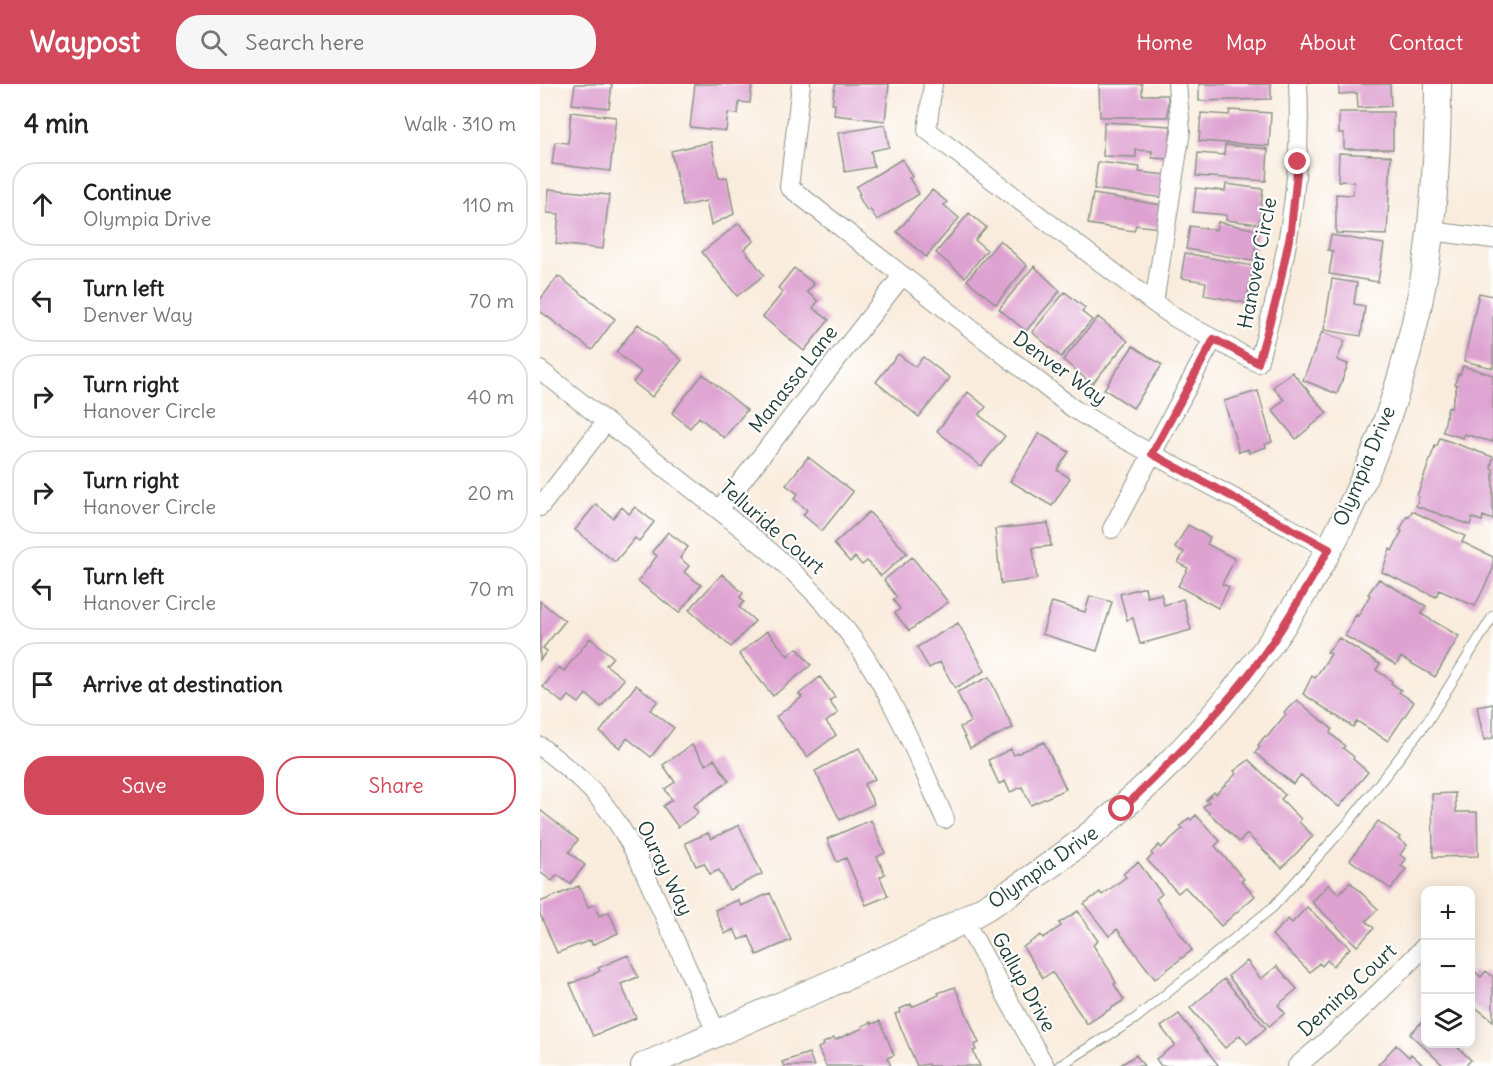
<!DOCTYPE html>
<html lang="en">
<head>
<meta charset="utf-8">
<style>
	body { margin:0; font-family:Delius,sans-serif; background:#f6f6f6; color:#222 }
	.controls { position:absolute; right:18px; bottom:18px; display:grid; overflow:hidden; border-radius:12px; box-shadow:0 3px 15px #0003 }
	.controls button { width:54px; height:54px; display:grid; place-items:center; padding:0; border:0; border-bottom:2px solid #e0e0e0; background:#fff; color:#222; font:30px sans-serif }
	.stop { position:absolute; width:18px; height:18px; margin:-14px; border:4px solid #d1495b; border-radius:50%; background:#fff }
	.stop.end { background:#d1495b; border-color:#fff; box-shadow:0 2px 6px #0008 }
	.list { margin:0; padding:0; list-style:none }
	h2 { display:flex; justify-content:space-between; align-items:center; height:78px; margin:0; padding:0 24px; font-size:26px }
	h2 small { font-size:20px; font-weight:400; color:#767676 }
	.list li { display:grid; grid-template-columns:39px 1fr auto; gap:18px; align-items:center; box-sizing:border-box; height:84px; margin:0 12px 12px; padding:0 12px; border:2px solid #e0e0e0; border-radius:24px }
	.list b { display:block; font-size:22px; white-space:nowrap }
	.list p { margin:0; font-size:20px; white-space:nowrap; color:#767676 }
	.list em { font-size:20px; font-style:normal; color:#767676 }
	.actions { display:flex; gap:12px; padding:18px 24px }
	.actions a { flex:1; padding:14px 0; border:2px solid #d1495b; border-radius:24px; text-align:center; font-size:21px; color:#d1495b }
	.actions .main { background:#d1495b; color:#fff }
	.icon { flex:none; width:33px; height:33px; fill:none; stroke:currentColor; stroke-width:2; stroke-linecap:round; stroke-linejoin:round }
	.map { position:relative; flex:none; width:953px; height:982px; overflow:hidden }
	header { display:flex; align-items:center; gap:36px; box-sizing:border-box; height:84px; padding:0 30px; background:#d1495b; color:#fff }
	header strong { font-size:28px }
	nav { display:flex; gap:33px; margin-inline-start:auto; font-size:21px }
	.search { width:420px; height:54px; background:#f6f6f6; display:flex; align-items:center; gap:15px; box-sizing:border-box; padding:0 21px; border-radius:24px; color:#767676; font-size:22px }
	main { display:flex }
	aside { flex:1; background:#fff }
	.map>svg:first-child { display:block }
	.building { fill:#dea2d1 }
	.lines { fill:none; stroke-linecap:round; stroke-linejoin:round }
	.lane-casing { stroke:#8c9488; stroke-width:11 }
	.street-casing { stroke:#8c9488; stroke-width:20 }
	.secondary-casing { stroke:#8c9488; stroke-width:28 }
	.lane { stroke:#fff; stroke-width:9 }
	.street { stroke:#fff; stroke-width:18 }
	.secondary { stroke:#fff; stroke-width:26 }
	.route { stroke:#d1495b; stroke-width:8 }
	.labels { text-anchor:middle; stroke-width:4.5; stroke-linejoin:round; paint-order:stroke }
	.street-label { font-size:20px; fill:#1f3d34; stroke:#fff }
</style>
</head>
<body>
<header>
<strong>Waypost</strong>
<div class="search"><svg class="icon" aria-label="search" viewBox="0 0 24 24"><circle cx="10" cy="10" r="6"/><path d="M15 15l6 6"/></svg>Search here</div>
<nav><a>Home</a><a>Map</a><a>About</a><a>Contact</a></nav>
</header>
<main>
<aside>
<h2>4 min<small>Walk · 310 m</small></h2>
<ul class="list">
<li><svg class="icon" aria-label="ahead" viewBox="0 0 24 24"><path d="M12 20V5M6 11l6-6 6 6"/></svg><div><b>Continue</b><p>Olympia Drive</p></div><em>110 m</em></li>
<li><svg class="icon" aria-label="left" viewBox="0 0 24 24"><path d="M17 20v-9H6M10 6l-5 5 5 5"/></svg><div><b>Turn left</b><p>Denver Way</p></div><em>70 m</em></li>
<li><svg class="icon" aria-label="right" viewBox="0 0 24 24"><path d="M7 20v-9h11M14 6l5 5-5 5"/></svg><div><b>Turn right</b><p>Hanover Circle</p></div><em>40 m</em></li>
<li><svg class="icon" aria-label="right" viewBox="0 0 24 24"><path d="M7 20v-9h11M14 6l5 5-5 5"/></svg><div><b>Turn right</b><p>Hanover Circle</p></div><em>20 m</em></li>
<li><svg class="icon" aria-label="left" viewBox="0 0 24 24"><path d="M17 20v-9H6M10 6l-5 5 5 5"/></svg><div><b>Turn left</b><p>Hanover Circle</p></div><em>70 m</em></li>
<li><svg class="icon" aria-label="arrive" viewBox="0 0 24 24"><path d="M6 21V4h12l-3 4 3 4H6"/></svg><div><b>Arrive at destination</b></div></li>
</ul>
<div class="actions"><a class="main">Save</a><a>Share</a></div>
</aside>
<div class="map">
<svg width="953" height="982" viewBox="0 0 953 982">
	<rect width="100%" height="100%" fill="#fff"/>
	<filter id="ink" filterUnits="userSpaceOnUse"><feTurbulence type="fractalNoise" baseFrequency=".0167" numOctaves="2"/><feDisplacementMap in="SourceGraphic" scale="12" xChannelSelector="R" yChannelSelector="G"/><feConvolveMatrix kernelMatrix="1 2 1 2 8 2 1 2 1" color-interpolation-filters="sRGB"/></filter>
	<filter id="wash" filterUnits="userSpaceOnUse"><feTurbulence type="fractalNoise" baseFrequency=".008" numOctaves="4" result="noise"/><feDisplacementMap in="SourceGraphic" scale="24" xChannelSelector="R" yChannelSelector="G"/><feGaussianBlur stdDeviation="1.35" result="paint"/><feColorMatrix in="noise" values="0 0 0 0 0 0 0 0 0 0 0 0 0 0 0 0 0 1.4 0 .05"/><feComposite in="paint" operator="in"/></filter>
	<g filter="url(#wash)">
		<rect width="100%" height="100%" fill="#f9ecdd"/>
		<g id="blocks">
			<path class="building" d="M35,0h37l-3,24 -37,-4z
				M155,0h57l-2,19 -11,-1 -1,12 -10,-1 -2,18 -36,-4z
				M297,0h52l-4,37 -51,-6 1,-11h-3l3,-19z
				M559,0h43v11h26v22h-68z
				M659,0h72v15l-72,2z
				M799,0h51l1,22 -33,2 -1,-15 -18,1z
				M690,26l41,3 -2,33 -70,-5 2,-28 28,2z
				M31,28l45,5 -6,54 -58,-7 3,-22 13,1z
				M799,28h54v37h-49v-16h-5z
				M564,38l67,4 -2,33 -17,-1v-7l-16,-1v7l-33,-1z
				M345,41l4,22 -18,4 3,16 -29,5 -7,-39z
				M171,58l8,36 8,-1 7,37 -23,11 -5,-24 -23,5 -12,-55z
				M685,61l43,4 -2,32 -70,-5 2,-23 26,2z
				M799,69l52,3 -4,79 -51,-2v-39l17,1 1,-13 -16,-1z
				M362,75l10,18 -3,1 10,16 -42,26 -7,-11 -3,2 -9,-16 2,-1 -4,-7z
				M558,78l42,5 -1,5 28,3 -3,23 -70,-9z
				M686,100l37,5 -4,35 -33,-4v-5l-33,-3 3,-24 29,3z
				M9,105l60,6 -6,54 -47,-5 3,-30 -12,-1z
				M392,106l15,12 -3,3 15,13 -33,39 -29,-25z
				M553,110l69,11 -3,23 -23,-3 -2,6 -46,-7z
				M429,129l17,14 -11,13 12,10 -22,27 -29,-24z
				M678,138l40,8 -5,31 -67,-12 4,-23 26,4z
				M199,139l15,18 -10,8 20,26 -27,21 -35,-44z
				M791,151l53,9 -6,38 -49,-8 4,-23 -5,-1z
				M460,156l27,26 -31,38 -29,-24z
				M645,169l68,13 -7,37 -42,-8 2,-13 -25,-4z
				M494,182l26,25 -34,40 -27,-22z
				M254,184l20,16 -7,8 11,9 -5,7 16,12 -25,31 -41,-34 20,-25 -5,-4z
				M18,192l57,43 -23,31 -52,-39v-11z
				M792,195l25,4 -3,21 11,2 -4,30 -37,-6z
				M525,208l20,16 -3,4 10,8 -31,37 -29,-25z
				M939,209l14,3v72l-29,-7z
				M558,233l30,24 -36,43 -29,-24z
				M98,240l44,36 -30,37 -19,-15 8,-10 -25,-20z
				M782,248l23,9 -8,19 11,4 -11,30 -34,-14z
				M593,262l29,19 -29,43 -29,-19z
				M358,270l17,13 8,-10 27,21 -31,39 -43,-35z
				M923,282l30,9v67l-29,-8 -1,4 -20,-6 5,-25 3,1 6,-23 -2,-1 3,-10 2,1z
				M752,288l35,41 -31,26 -24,-29 12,-10 -11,-13z
				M163,290l44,36 -23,28 -25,-21 -9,11 -18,-15z
				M718,307l14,51 -7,2 1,3 -17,6 -1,-4 -9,3 -15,-51z
				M428,308l18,15 -7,8 26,21 -24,30 -44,-35z
				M499,349l30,19 -12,18 13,8 -18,28 -42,-25z
				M900,354l53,19 -2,11 2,1v51l-10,-4 -1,5 -10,-3 -2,7 -54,-19 3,-9 -2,-1 18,-50h2z
				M268,373l45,35 -31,39 -19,-16 4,-5 -13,-11 4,-5 -12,-9z
				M56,420l17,14 9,-11 7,7 6,-7 19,15 -15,19 -4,-3 -20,24 -40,-32z
				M872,427l53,25 -3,6 31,15v12l-18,37 -36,-16 -3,7 -54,-25 8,-23 2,2 10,-20 -2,-1 7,-14 2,1z
				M329,428l38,41 -26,23 -14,-15 -5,4 -7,-8 -5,5 -16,-18z
				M508,439l3,23 -18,2 4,31 -36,5 -6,-55z
				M648,441l22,12 -3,7 28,15 -13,25 7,3 -11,21 -40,-22 10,-18 -10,-5 6,-11 -9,-4z
				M128,448l20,15 -8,11 9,8 -5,6 17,13 -22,28 -41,-32 19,-25 -5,-4z
				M372,473l36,45 -39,29 -14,-18 5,-4 -7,-9 4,-3 -13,-17z
				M182,490l21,19 -3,4 4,5 -5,5 16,14 -24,26 -42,-37z
				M839,495l47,27 -5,8 38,22 -24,41 -34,-20 -5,8 -51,-29 11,-21 2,1 12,-21 -2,-1z
				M605,503l2,10 14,-3 3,11 19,-6 8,31 -51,14 -7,-26 -6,2 -7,-26z
				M550,512l22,6 -15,49 -55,-17 10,-32 33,10z
				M0,517l25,20 -22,27 4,3 -7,9z
				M418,539l27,48 -30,17 -15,-26 -11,6 -12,-21z
				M227,547l21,25 9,-8 14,17 -38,31 -34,-42z
				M50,554l23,19 -7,8 18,14 -23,28 -15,-13 -7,9 -10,-7 -6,7 -20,-16 16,-20 5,4z
				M799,554l41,26 -4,6 16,11 -1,2 10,7 -2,2 15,10 -26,39 -31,-20 -4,6 -50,-33 9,-18 3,2 16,-24 -4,-2z
				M280,593l15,20 -6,4 9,12 -12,9 10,13 -29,22 -31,-40 26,-20 -3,-3z
				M449,593l24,51 -43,20 -10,-21 11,-5 -14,-30z
				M96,601l22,16 -8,9 24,18 -23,29 -24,-19 -7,10 -20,-16z
				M757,616l35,29 -2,4 15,13 -2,2 11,9 -1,2 15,13 -29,35 -38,-32 -8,9 -38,-31 5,-6 -2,-2 7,-9 2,1 19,-23 -2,-2z
				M953,620v34l-9,2 -7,-33z
				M504,658l22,47 -35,16 -9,-18 -12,5 -5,-11 -6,3 -11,-24 23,-11 3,6z
				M152,661l14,20 8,-6 15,22 -36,25 5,7 -20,14 -15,-21 9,-6 -7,-11 10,-7 -12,-17z
				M319,664l16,31 -11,5 10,20 -34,16 -25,-49z
				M709,676l36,35 -4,4 20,20 -2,3 14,14 -31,32 -35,-34 -8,8 -36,-35 6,-5 -3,-2 8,-8 2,2 20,-20 -2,-3z
				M915,709l1,19h21l1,44 -45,1 -1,-63z
				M0,726l38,30 -9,12 16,13 -15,19 -13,-9 -5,6 -12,-9z
				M656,731l24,26 -5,5 29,33 -3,2 14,15 -34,30 -36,-39 -7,6 -31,-33 6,-5 -2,-2 8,-8 2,3 22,-20 -3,-2 9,-8 2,2z
				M331,736l14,33 -8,4 8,17 -5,3 8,19 -22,9 -20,-47 -9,4 -10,-23z
				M838,737l22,16 -2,2 9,6 -7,10 6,4 -5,7 5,3 -15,20 -41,-29z
				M199,741l23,49 -33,16 -10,-20 -9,4 -6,-11 -8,3 -11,-23 23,-10 3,6z
				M598,778l24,32 -6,5 36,51 -37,29 -38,-50 -8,7 -25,-32 16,-12 2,3 24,-18 -3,-3z
				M810,798l28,27 -12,12 8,7 -17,18 -45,-44 17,-18 10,10z
				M39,802l9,21 6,-3 5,12 10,-4 9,21 -26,12 -1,-5 -34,13 -17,-39v-12z
				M230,809l21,47 -34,15 -8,-19 -10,4 -5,-11 -9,5 -10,-24 23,-10 3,6z
				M767,823l43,41 -17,18 -6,-6 -5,6 -3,-3 -9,9 -38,-37 16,-16 4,4z
				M538,827l20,30 -5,4 17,26 6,12 -2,1 10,16 -37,24 -35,-52 -9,6 -20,-31 18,-12 2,3 18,-12 -2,-3z
				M88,871l10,22 -17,7 15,34 -43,18 -23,-52 30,-13 -2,-3z
				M707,877l14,18 16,-13 20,23 -19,16 7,8 -16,13 -41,-50z
				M934,887l7,6 5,-6 7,6v44l-23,-18v-27z
				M684,895l42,49 -19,16 -7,-9 -15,13 -35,-40z
				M415,903l24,56 -5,2 2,5 -3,1 7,15h-51l-1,-2 -11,2 -22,-52 6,-2 -1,-3 11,-5 1,3 27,-12 -1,-2z
				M639,930l40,52h-58l-5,-7 19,-14 -14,-18z
				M886,934v26h28l17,16 -6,6h-21l-34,-32z
				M340,937l14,34 -7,3 4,8h-65l-8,-18 6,-3 -1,-2 11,-5 1,2 28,-12 -1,-2 9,-4 1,2z
				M856,961l13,12 2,-3 13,12h-47z
				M269,969l5,13h-30l-2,-4z
				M596,971l8,11h-25z"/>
		</g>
	</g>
	<g filter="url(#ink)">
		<use href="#blocks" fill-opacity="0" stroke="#8c9488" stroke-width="1.5"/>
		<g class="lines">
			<defs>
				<path id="lane" d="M519,982l76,-47 138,-112 76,-85 78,-100 66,-106"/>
				<path id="street" d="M261,0l-12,103 285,222 41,25 214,115
					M393,0l-6,46 227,173 23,16 81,44c27,-92 45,-182 40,-279
					M891,147l62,8
					M614,219l27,-172 -4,-47
					M0,286c52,41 105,82 157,123 57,44 116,89 158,149 38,54 63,116 90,177
					M0,423l66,-85
					M179,426l183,-234
					M572,445l101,-190
					M0,662c21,17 44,34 62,56 15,18 26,38 37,58l78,174
					M424,836l81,146
					M757,982c46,-38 88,-78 129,-121"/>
				<path id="secondary" d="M104,982c63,-28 125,-56 188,-83 58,-26 117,-52 171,-86 214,-135 373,-358 419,-609 12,-68 16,-135 16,-204"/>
			</defs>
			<use href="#lane" class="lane-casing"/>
			<use href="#street" class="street-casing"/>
			<use href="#secondary" class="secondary-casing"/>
			<use href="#lane" class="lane"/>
			<use href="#street" class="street"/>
			<use href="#secondary" class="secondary"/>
		</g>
	</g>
	<g class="lines" filter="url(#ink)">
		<path class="route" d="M582,725c47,-44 91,-89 131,-140 29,-38 52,-79 76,-120l-177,-95 62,-115 44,24 19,-66 14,-67 7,-68"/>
	</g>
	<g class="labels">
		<g class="street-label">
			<text transform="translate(717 179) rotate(-79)" y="7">Hanover Circle</text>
			<text transform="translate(520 284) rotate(36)" y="7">Denver Way</text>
			<text transform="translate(253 295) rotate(-52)" y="7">Manassa Lane</text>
			<text transform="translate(824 382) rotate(-67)" y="7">Olympia Drive</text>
			<text transform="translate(232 443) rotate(41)" y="7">Telluride Court</text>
			<text transform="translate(503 783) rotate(-35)" y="7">Olympia Drive</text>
			<text transform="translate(125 784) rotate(64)" y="7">Ouray Way</text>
			<text transform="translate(484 898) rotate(61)" y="7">Gallup Drive</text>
			<text transform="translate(807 906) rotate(-43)" y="7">Deming Court</text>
		</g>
	</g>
</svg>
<div class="controls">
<button>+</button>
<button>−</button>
<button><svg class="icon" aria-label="layers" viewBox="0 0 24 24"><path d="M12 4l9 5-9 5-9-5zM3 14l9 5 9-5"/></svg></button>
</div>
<div class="stop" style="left:582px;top:725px"></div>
<div class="stop end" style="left:758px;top:78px"></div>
</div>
</main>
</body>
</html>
